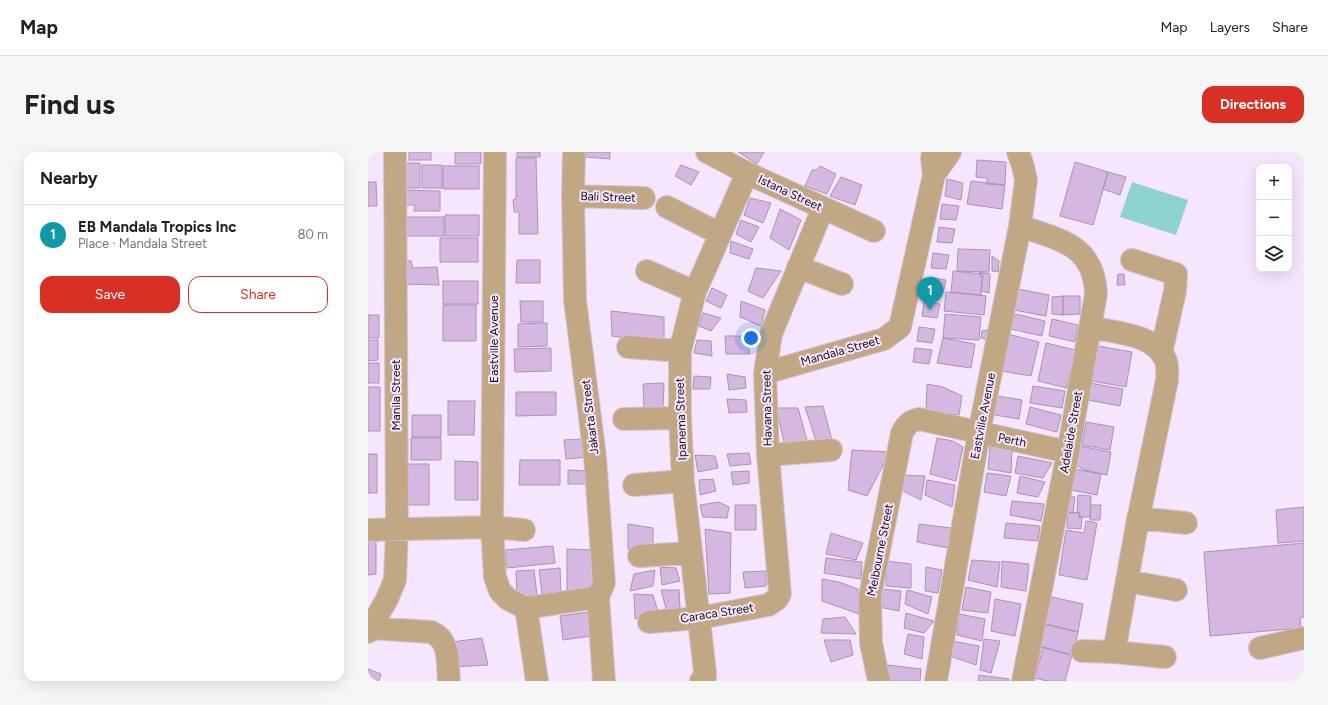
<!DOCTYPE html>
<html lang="en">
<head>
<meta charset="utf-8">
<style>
	body { margin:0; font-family:Figtree,sans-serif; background:#f6f6f6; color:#222 }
	.controls { position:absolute; right:12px; top:12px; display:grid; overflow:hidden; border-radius:8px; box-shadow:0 4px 16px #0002 }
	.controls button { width:36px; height:36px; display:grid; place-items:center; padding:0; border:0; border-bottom:1px solid #e0e0e0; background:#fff; color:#222; font:20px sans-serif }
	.you { position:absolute; left:383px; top:186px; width:14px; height:14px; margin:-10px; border:3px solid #fff; border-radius:50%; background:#1a73e8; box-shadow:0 0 0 6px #1a73e833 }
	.badge { display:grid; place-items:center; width:26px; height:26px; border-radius:50%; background:#d93025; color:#fff; font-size:13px; font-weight:700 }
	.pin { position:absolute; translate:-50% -33px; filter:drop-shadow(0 1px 2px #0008) }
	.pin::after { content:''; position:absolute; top:21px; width:14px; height:12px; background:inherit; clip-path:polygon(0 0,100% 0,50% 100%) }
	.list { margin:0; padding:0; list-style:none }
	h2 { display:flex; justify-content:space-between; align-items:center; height:52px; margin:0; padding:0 16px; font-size:17px }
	h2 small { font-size:13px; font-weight:400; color:#767676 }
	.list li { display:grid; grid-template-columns:26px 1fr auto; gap:12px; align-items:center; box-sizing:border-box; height:60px; padding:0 16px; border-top:1px solid #e0e0e0 }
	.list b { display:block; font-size:15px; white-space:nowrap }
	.list p { margin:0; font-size:13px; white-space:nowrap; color:#767676 }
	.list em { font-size:13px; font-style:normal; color:#767676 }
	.actions { display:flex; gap:8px; padding:12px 16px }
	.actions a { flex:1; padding:9px 0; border:1px solid #d93025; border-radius:12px; text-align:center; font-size:14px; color:#d93025 }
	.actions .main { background:#d93025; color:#fff }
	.icon { flex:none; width:22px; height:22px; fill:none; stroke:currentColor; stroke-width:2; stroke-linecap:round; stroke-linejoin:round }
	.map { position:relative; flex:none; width:936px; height:529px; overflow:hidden; border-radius:12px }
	header { display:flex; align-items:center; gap:24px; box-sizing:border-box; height:56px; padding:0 20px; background:#fff; border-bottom:1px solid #e0e0e0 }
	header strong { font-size:19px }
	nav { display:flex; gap:22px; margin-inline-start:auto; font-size:14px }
	.intro { display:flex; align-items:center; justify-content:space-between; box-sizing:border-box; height:96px; padding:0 24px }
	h1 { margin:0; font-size:28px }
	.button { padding:10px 18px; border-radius:12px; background:#d93025; color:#fff; font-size:14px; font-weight:700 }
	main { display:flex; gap:24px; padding:0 24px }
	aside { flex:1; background:#fff; border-radius:12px; box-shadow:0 4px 16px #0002 }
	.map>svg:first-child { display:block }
	.water { fill:#8fd2d2 }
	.building { fill:#d5b7e2; stroke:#a697ad }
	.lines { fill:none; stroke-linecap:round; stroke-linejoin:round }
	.minor-casing { stroke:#d1c3d8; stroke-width:24 }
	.minor { stroke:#c2a784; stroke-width:22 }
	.labels { text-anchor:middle; stroke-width:4; stroke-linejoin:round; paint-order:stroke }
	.street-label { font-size:12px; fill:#140f17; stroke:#f5e5fd }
</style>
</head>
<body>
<header>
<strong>Map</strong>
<nav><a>Map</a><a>Layers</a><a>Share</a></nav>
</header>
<div class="intro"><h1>Find us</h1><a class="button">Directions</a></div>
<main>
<aside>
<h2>Nearby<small></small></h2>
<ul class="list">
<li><span class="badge" style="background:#0f9aa8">1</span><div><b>EB Mandala Tropics Inc</b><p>Place · Mandala Street</p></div><em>80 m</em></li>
</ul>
<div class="actions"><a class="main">Save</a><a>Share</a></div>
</aside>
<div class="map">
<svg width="936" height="529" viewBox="0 0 936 529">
	<rect width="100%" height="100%" fill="#f5e5fd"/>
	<path class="water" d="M764,30l56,18 -12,35 -56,-18z"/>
	<path class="building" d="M41,0h22v8h-22z
		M87,0h26v12h-26z
		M149,0h23v5h-23z
		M218,0h24v7l-24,-2z
		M370,0h26l-7,12z
		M148,6h20l2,76h-19v-22h-5l-1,-12 3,-1z
		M609,8l29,2 -1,23 -18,-1v-6l-11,-1z
		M707,10l33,10 -15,53 -33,-9z
		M38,11h14v25h-14z
		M54,13h20v23h-20z
		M313,13l18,7 -8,13 -16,-9z
		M75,14h36v23h-36z
		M452,14l16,8 -9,20 -22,-8 7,-16h5z
		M740,20l18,5 -6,18 -17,-6z
		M473,25l21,8 -7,20 -25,-9z
		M579,27l16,4 -2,17 -16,-4z
		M603,29l34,4 -3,24 -35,-5z
		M0,30h8l1,24h-9z
		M35,38l37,1v20h-26l1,-6h-12z
		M382,46l21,5 -8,20 -19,-8z
		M574,52l17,2 -3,14 -16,-1z
		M412,57l21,11 -12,30 -19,-12z
		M77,63h34v21h-34z
		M34,65h42v19h-42z
		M373,68l18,7 -8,15 -15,-8z
		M571,75l16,2 -3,14 -15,-1z
		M72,86h38v24h-38z
		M363,89l22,8 -4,10 -19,-6z
		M590,97l32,1 -1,22 -32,-1z
		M565,101l16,2 -3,14 -15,-1z
		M624,104l7,5 -1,11 -6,-1z
		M149,108h23v23h-24z
		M36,109h7l2,7 24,-1 2,18 -36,-1z
		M388,116l25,3 -18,27 -15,-7z
		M585,119l30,3 -2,21 -30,-3z
		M611,120l11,2 -1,19 -8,-2 1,-13z
		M750,122h6l1,11h-8z
		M562,125l16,3 -3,13 -16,-1z
		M75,129h35v23h-35z
		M344,136l15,7 -6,13 -15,-7z
		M650,137l31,6 -3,21 -32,-6z
		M578,140l40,4 -2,19 -40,-4z
		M695,144v19l-11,-1v-17z
		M695,144h17v18l-17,1z
		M152,149h23v21h-22z
		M373,149l24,9 -4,16 -21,-9z
		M556,150l16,2 -3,14 -15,-2z
		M75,153h33v36h-33z
		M243,159l53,6v26l-52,-7z
		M335,161l18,5 -10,13 -12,-5z
		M577,162l36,3 -2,23 -36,-2z
		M647,162l30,7 -3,15 -31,-7z
		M0,163h11v23h-11z
		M684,167l26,6 -3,17 -26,-6z
		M179,171v23l-29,1v-23z
		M551,175l16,2 -3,14 -15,-2z
		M619,178l-1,9 -5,-1 1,-7z
		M639,182l32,8 -8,34 -30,-5z
		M357,184h21l4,18h-24z
		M575,186l32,6 -4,24 -34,-5z
		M0,188h10v20l-10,1z
		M329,188l14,1 1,15 -18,-3z
		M678,191l29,7 -8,38 -29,-7z
		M730,194l34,6 -6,35 -34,-6z
		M183,196v23l-36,1 -1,-23z
		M547,196l17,2 -3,14 -16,-2z
		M0,211h11v20h-11z
		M359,222l18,3 1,11 -17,2z
		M326,224l17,1 -1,12h-17z
		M296,231l-1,25 -19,1 -1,-25z
		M722,231l33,6 -3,17 -32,-6z
		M559,232l16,3 19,9 -3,19 -33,-4z
		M665,234l32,5 -3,17 -32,-5z
		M0,235h12v44h-12z
		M148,240h40v23l-40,1z
		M624,243l30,5 -3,19 -30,-5z
		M359,247l19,1 1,12 -18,1z
		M80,249h27l-1,34h-26z
		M455,254l10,38 -15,3 -13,-40z
		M662,255l31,8 -4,17 -31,-8z
		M408,256h22l10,36 -23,2z
		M44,263h29v22h-29z
		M718,270l28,5 -4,23 -28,-5z
		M43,286h30v22h-30z
		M569,286l16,3 10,6 -7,34 -26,-7z
		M217,287l2,18 -21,2 -2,-19z
		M711,294l32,6 -4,23 -23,-5 -12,-7z
		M622,295l22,2 -1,24 -23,-4z
		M484,298l38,2 -23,44 -19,-6z
		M381,301l2,11 -21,2 -3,-12z
		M0,302h9v39h-9z
		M327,303l20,1 3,12 -20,4z
		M650,304l34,7 -9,15 -28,-5z
		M152,308h40v25h-41z
		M87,309l23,1v38h-23z
		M40,312h21v41h-21z
		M706,317l27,5 -4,21 -26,-5z
		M200,318l20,1v13h-20z
		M381,319v12l-16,2 -2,-13z
		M619,321l24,3 -5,20 -22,-4z
		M533,323l24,1 -4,24 -22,-11z
		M652,324l25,6 -7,15 -21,-4z
		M345,327l3,12 -16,4 -1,-15z
		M559,328l28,5 -3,22 -27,-12z
		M710,343l13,1 -1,21h-11l1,-4h-3z
		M698,344l9,1 -2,16 -8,-1z
		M644,349l32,3 -3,17 -31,-6z
		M351,350l10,5 -2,11 -24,-1 -3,-12z
		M367,353h21v25h-21z
		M723,353h10l-1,15h-10z
		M936,355v34l-26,2 -2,-33z
		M700,360l12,1 -1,4h3l-1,12 -14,-1z
		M718,369l11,2 -10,57 -28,-5 7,-45 18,3z
		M638,371l34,3 -2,15 -34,-3z
		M260,372l25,4v23l-25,-2z
		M551,372l32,4 -3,20 -31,-6z
		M337,377l26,4 -1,60 -21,1z
		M463,381l32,10 -7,17 -30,-6z
		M0,387h8v35l-8,1z
		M936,391v74l-4,1 1,10 -91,8 -6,-84z
		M185,394l2,17 -48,5 -2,-18z
		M199,397l25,1 1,40 -26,2z
		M458,406l36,4 -1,17 -37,-6z
		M604,408l28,2 -3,25 -29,-7z
		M518,409l25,3v24l-25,-2z
		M634,409l27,3 -3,27 -25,-4z
		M292,415l16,1 4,13 -18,4z
		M558,415l16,3 -4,23 -13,-2z
		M192,416l1,24 -19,2 -3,-24z
		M166,418l3,25 -20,2 -1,-26z
		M287,418l-2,16 -23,5 4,-17z
		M398,419v15l-21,2 -2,-16z
		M454,427l17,3 19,7 1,25 -37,-13z
		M598,435l25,5 -3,21 -26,-3z
		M514,437l19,2 -2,20 -20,-4z
		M293,438h18l1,19 -13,3z
		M539,438l25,7 -4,17 -23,-10z
		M266,442l19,1 5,17 -23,7z
		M684,445l31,7 -5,28 -33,-8z
		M627,447l26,5 -6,32 -24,-5z
		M220,460l3,24 -28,4 -3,-24z
		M538,461l28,8 -10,12 -20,-5z
		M591,462l26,5 -3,22 -25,-6z
		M477,465l11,17 -35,-1 2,-14z
		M677,472l33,8 -6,23 -32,-8z
		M540,482l16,3 -2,22 -18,-5z
		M114,486l6,27 -36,2v-25z
		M616,487l16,2 -9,32 -11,-3z
		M456,488h26l3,15 -22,7z
		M584,489l27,5 -3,19 -26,-9z
		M675,495l29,8 -7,26h-18l-12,-3z
		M520,513l33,4 -1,12h-33z
		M0,517l13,5 -2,7h-11z
		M611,523l30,4v2h-31z"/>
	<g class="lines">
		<defs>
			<path id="minor" d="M127,0l-3,375 3,50 5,14 8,8 18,9
				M206,0l-1,44 2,104 20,157 9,126 -6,14 6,84
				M339,0l40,21 127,58
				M566,23l16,-23
				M205,44l71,2
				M299,55l53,27
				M652,74c39,14 74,18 76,68l-28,158 -45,229
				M764,108l44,14 -1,17 -14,62
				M430,115l44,17
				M279,119l48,21
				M260,195l52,4
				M397,221l119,-34 16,-12 34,-152 -2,-17 1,-6
				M256,267l56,-1
				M400,303l63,-5
				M266,333l49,-4
				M770,366l48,5
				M0,378l124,-3 32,3
				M271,404l52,-3
				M759,429l49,9
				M158,456l11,73
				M158,456l72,-11
				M281,470l50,-4 69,-13 9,-6 3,-5 -12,-139 -3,-82 6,-39 52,-126
				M2,476l61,4c20,8 16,31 18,49
				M0,480l19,-33 8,-19 2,-50 -2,-378
				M892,496l44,-10
				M714,499l32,1 23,-127 30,-145c0,-6 1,-13 -1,-19 -11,-28 -51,-28 -76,-34
				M746,500l51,5
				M333,529l4,-4v-5l-22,-191 -3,-63v-67l15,-59 52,-119
				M511,529l-8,-38 -1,-47 32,-163c4,-8 8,-12 17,-14l149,33
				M568,529l43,-248 41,-207 6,-46 -3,-14 -5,-14"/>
		</defs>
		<use href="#minor" class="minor-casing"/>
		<use href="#minor" class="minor"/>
	</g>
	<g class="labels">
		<g class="street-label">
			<text transform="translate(422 41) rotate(25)" y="4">Istana Street</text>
			<text transform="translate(240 45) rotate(2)" y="4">Bali Street</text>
			<text transform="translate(126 187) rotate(-90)" y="4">Eastville Avenue</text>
			<text transform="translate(472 199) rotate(-16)" y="4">Mandala Street</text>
			<text transform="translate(28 243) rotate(-90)" y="4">Manila Street</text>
			<text transform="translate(399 256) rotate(-91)" y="4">Havana Street</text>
			<text transform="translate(615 264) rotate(-79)" y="4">Eastville Avenue</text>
			<text transform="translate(222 265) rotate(-97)" y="4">Jakarta Street</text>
			<text transform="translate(313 267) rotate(-92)" y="4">Ipanema Street</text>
			<text transform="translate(703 280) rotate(-80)" y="4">Adelaide Street</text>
			<text transform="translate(644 288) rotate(12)" y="4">Perth</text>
			<text transform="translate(512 398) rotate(-79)" y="4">Melbourne Street</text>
			<text transform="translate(349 461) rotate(-9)" y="4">Caraca Street</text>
		</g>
	</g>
</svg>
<div class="controls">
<button>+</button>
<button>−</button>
<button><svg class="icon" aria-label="layers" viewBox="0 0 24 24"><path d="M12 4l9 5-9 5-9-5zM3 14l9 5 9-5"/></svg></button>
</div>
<div class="you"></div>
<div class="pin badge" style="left:562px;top:158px;background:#0f9aa8">1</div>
</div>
</main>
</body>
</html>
